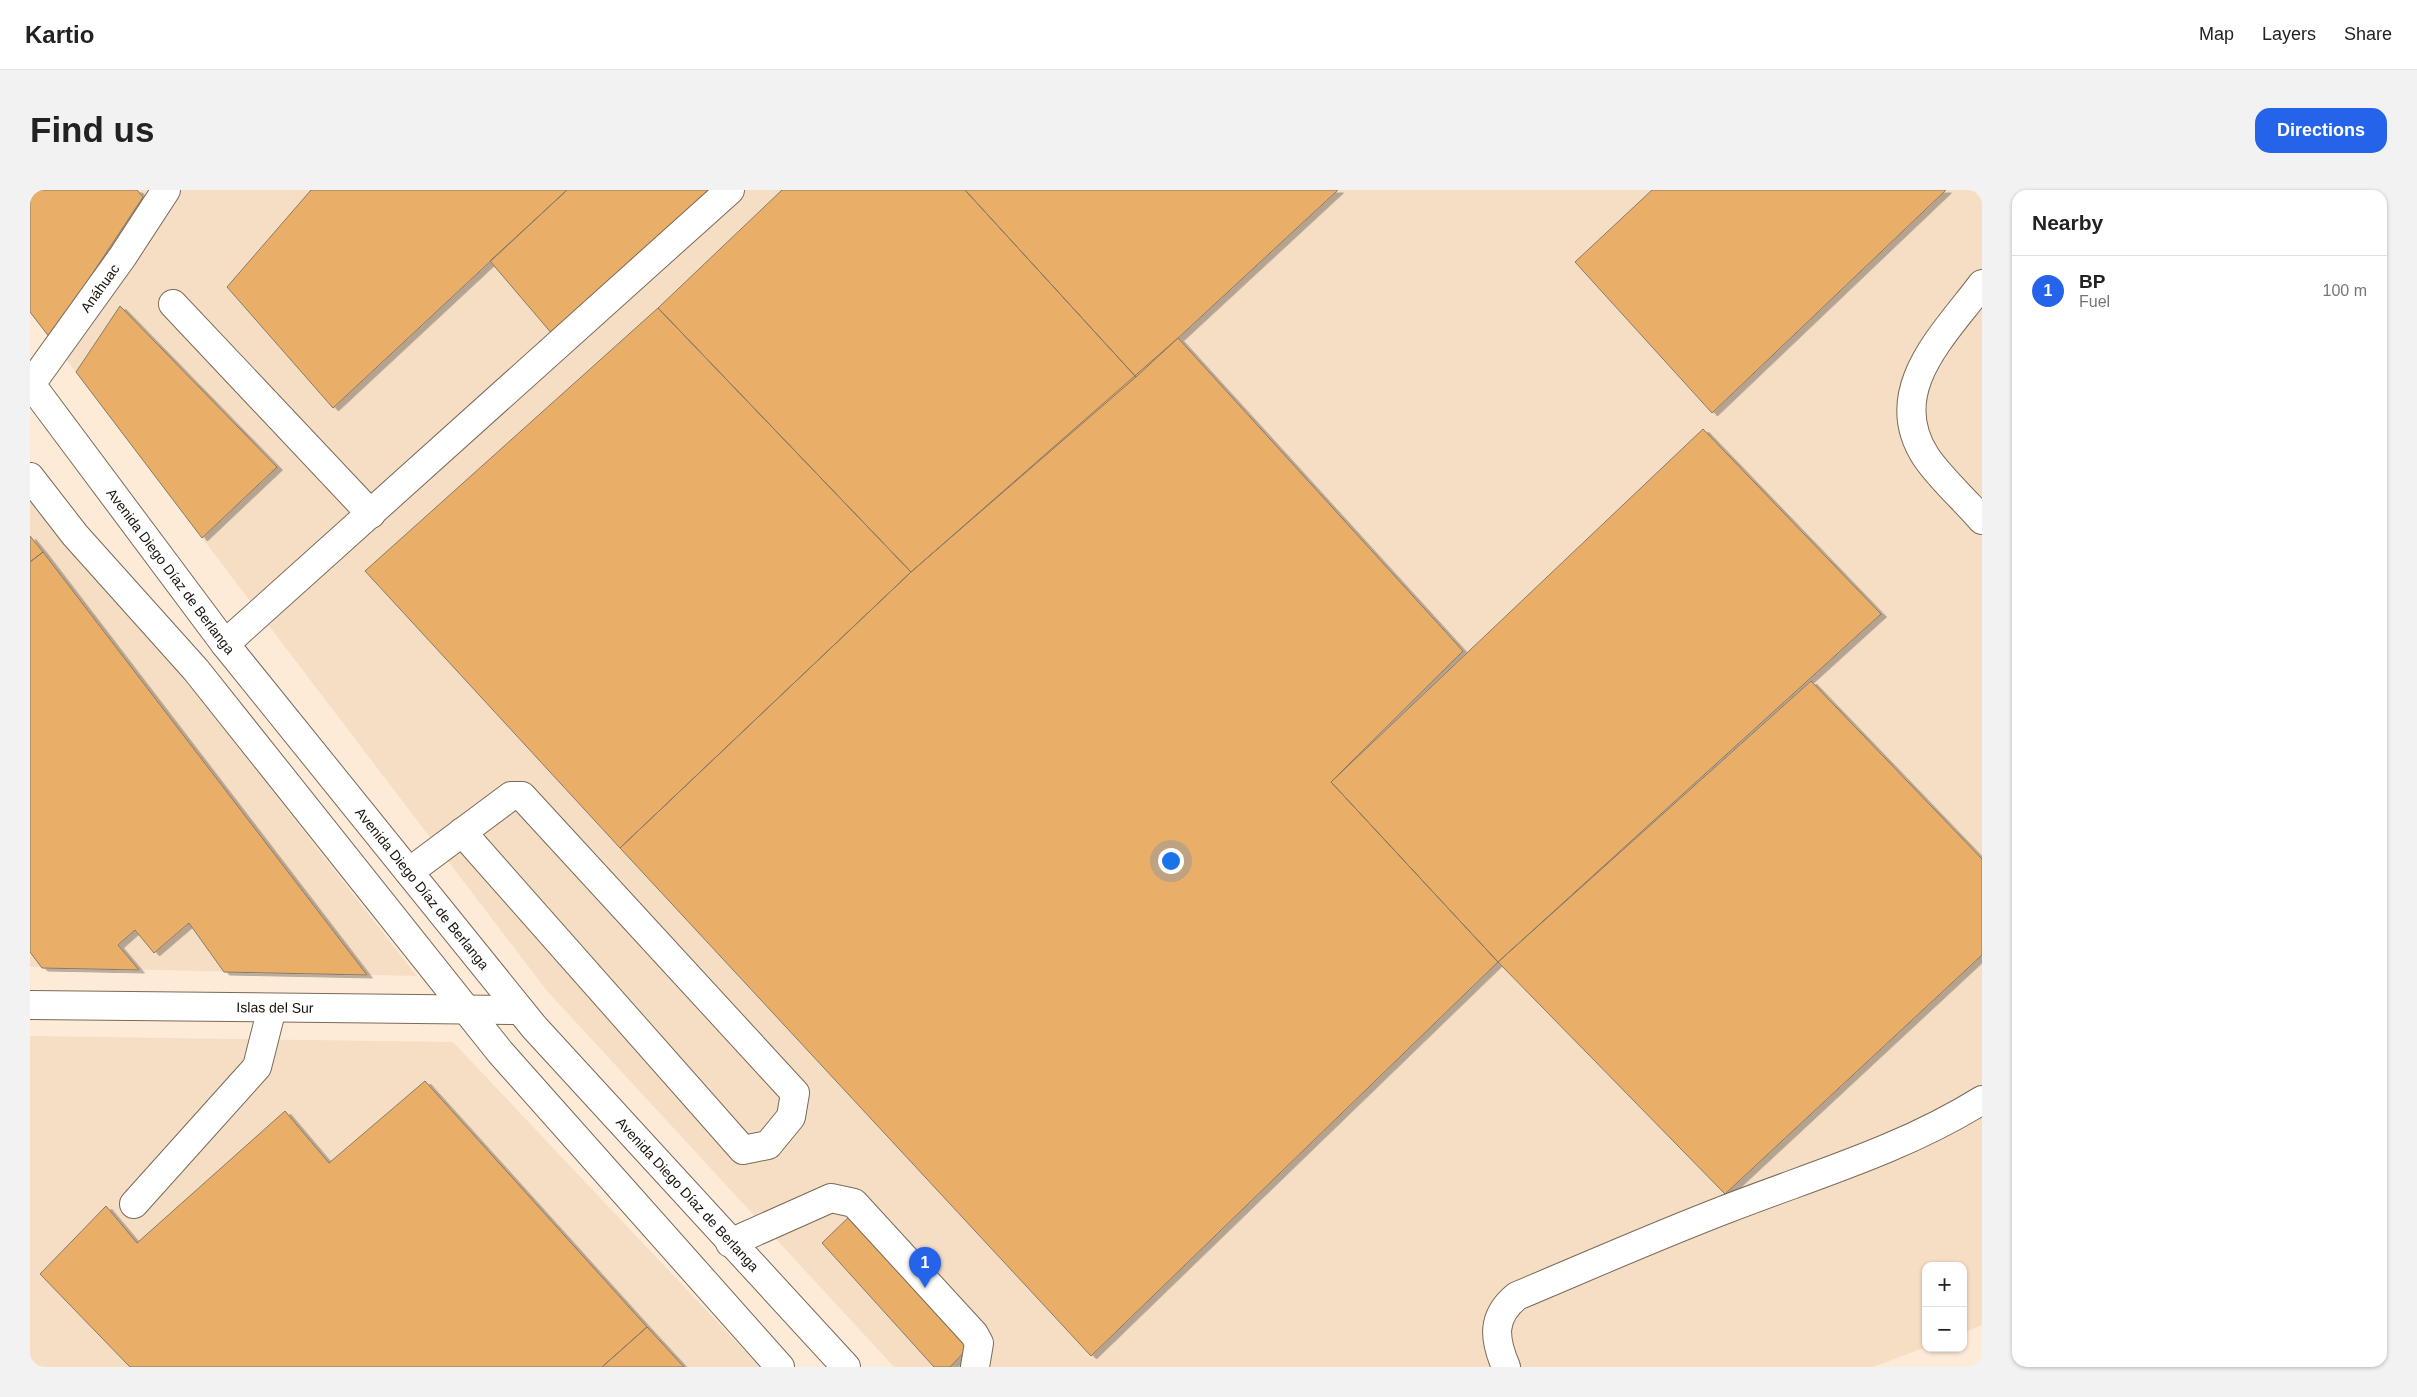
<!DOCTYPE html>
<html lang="en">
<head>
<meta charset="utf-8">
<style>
	body { margin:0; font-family:Arial,sans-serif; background:#f2f2f2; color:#222 }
	.controls { position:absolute; right:15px; bottom:15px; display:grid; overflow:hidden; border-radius:10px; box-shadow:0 1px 4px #0004 }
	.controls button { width:45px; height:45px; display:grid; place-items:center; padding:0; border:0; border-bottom:1px solid #e0e0e0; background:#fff; color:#222; font:25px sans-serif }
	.you { position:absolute; left:1140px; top:670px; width:18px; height:18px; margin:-12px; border:4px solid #fff; border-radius:50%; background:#1a73e8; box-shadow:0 0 0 8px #1a73e833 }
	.badge { display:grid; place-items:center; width:32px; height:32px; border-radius:50%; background:#2563eb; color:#fff; font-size:16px; font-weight:700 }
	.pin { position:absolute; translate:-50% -41px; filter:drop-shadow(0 1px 2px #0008) }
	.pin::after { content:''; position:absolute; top:26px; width:18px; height:15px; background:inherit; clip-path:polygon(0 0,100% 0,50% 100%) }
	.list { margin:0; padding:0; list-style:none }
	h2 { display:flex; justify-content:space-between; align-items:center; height:65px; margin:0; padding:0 20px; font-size:21px }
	h2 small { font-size:16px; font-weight:400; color:#767676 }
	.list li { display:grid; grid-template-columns:32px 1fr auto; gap:15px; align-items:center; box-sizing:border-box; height:70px; padding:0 20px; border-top:1px solid #e0e0e0 }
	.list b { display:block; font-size:19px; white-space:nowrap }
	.list p { margin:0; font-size:16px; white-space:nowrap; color:#767676 }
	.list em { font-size:16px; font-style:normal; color:#767676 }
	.map { position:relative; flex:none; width:1952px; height:1177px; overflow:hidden; border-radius:15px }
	header { display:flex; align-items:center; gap:30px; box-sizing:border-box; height:70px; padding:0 25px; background:#fff; border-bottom:1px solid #e0e0e0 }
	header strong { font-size:24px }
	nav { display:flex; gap:28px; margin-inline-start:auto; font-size:18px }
	.intro { display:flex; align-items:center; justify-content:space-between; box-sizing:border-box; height:120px; padding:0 30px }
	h1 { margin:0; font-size:35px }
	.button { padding:12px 22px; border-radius:15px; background:#2563eb; color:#fff; font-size:18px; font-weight:700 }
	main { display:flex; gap:30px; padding:0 30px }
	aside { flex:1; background:#fff; border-radius:15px; box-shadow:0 1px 4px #0004 }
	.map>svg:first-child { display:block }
	.built { fill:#f6dec4 }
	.building { fill:#e9ae68; stroke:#897966; filter:url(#shadow) }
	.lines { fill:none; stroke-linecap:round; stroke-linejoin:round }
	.minor-casing { stroke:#7a6a58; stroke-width:30 }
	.major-casing { stroke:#7a6a58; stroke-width:30 }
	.minor { stroke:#fff; stroke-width:28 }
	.major { stroke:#fff; stroke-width:28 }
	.labels { text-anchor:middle; stroke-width:4.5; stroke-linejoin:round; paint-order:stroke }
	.street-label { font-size:14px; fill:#161009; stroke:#fff }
</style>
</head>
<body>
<header>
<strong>Kartio</strong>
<nav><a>Map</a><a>Layers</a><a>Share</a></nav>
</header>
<div class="intro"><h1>Find us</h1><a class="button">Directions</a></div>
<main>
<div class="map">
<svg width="1952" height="1177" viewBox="0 0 1952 1177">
	<defs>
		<filter id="shadow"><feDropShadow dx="5.5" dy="3" stdDeviation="0" flood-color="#0004"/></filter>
	</defs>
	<rect width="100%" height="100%" fill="#feebd7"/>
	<path class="built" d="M0,0h1952v1135l-19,8v-67h-37v81l-53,20h-979l-347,-376 -517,-679z
		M0,291l387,495 -387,-9z
		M0,846l423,6 307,325h-730z"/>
	<path class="building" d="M0,0h107l6,7 -93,141 -20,-26z
		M281,0h256l-234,218 -106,-121z
		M537,0h144l-158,145 -63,-74z
		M752,0h183l171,187 -225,195 -253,-264z
		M935,0h373l-202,187z
		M1622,0h294l-234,223 -137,-151z
		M90,116l157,161 -75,71 -126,-166z
		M628,118l253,264 -291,276 -255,-277z
		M1148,148l285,313 -132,131 167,180 -407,394 -471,-508 291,-276z
		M1673,239l178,185 -383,348 -167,-180z
		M0,346l13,16 -13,10z
		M13,362l324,423 -143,-3 -35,-49 -35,30 -19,-23 -17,15 21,25 -97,-2 -12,-16v-390z
		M1781,491l171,178v96l-257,239 -227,-232z
		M395,891l222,246 -45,40h-472l-90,-93 66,-68 31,37 148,-132 44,52z
		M823,1023l118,132 -21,22h-16l-112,-124z
		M617,1137l37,40h-82z"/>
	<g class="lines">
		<defs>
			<g id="minor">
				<path d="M1952,94c-38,51 -99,107 -56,173 15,22 38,42 56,63"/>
				<path d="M143,114l198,210"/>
				<path id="s1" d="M1,194l92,-128 43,-66"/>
				<path d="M195,454l505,-454"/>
				<path d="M379,682l102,-76h11l273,297 -4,24 -23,28 -25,5 -281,-318"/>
				<path id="s2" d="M0,815l490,5"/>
				<path d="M104,1014l123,-137 15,-59"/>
				<path d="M700,1053l101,-45 23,5 120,131 5,9 -4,24"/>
				<path d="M1476,1177c-12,-28 -15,-50 11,-71 69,-29 137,-59 207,-86 87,-34 178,-60 258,-110"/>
			</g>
			<g id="major">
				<path id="s3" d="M0,193l195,261 309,383 312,340"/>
				<path d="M0,287l45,58 121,135 304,382 280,315"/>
			</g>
		</defs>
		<use href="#minor" class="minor-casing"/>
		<use href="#major" class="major-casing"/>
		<use href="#minor" class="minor"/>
		<use href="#major" class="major"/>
	</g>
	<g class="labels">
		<g class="street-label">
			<text dy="5" stroke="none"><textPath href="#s1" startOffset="118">Anáhuac</textPath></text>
			<text dy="5" stroke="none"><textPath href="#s3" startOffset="235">Avenida Diego Díaz de Berlanga</textPath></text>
			<text dy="5" stroke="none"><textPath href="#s3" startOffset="640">Avenida Diego Díaz de Berlanga</textPath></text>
			<text dy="5" stroke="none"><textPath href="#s2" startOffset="245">Islas del Sur</textPath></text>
			<text dy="5" stroke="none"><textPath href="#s3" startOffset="1045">Avenida Diego Díaz de Berlanga</textPath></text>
		</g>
	</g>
</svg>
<div class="controls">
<button>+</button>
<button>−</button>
</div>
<div class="you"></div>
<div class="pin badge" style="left:895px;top:1098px">1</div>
</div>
<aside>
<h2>Nearby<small></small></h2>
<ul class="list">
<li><span class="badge">1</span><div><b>BP</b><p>Fuel</p></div><em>100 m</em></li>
</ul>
</aside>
</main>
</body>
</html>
